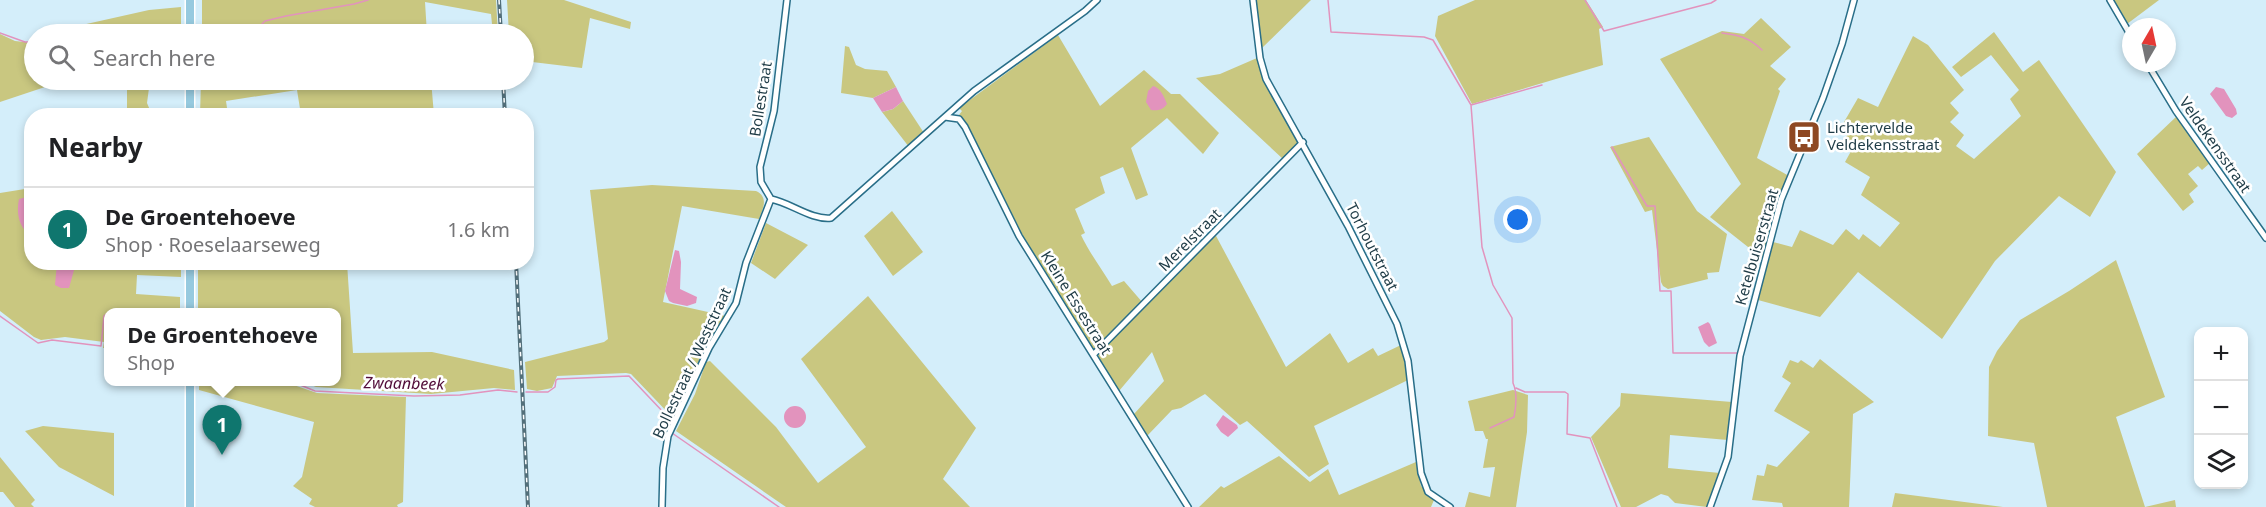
<!DOCTYPE html>
<html lang="en">
<head>
<meta charset="utf-8">
<style>
	body { margin:0; font-family:"Noto Sans",sans-serif; background:#f2f2f2; color:#202124 }
	.controls { position:absolute; right:18px; bottom:18px; display:grid; overflow:hidden; border-radius:12px; box-shadow:0 3px 9px #0003 }
	.controls button { width:54px; height:54px; display:grid; place-items:center; padding:0; border:0; border-bottom:2px solid #e0e0e0; background:#fff; color:#202124; font:30px sans-serif }
	.compass { position:absolute; left:2122px; top:18px; width:54px; height:54px; border-radius:50%; background:#fff; box-shadow:0 3px 9px #0003; rotate:9deg }
	.you { position:absolute; left:1518px; top:220px; width:21px; height:21px; margin:-15px; border:4px solid #fff; border-radius:50%; background:#1a73e8; box-shadow:0 0 0 9px #1a73e833 }
	.badge { display:grid; place-items:center; width:39px; height:39px; border-radius:50%; background:#0f766e; color:#fff; font-size:20px; font-weight:700 }
	.pin { position:absolute; translate:-50% -50px; filter:drop-shadow(0 2px 3px #0008) }
	.pin::after { content:''; position:absolute; top:32px; width:21px; height:18px; background:inherit; clip-path:polygon(0 0,100% 0,50% 100%) }
	.popup { position:absolute; left:104px; top:308px; width:237px; height:78px; box-sizing:border-box; display:grid; place-content:center; border-radius:12px; background:#fff; filter:drop-shadow(0 2px 4px #0005); font-size:20px; white-space:nowrap; color:#757577 }
	.popup b { font-size:22px; color:#202124 }
	.popup::after { content:''; position:absolute; left:50%; top:100%; margin-left:-12px; border:12px solid transparent; border-top-color:#fff }
	.list { margin:0; padding:0; list-style:none }
	h2 { display:flex; justify-content:space-between; align-items:center; height:78px; margin:0; padding:0 24px; font-size:26px }
	h2 small { font-size:20px; font-weight:400; color:#757577 }
	.list li { display:grid; grid-template-columns:39px 1fr auto; gap:18px; align-items:center; box-sizing:border-box; height:84px; padding:0 24px; border-top:2px solid #e0e0e0 }
	.list b { display:block; font-size:22px; white-space:nowrap }
	.list p { margin:0; font-size:20px; white-space:nowrap; color:#757577 }
	.list em { font-size:20px; font-style:normal; color:#757577 }
	.icon { flex:none; width:33px; height:33px; fill:none; stroke:currentColor; stroke-width:2; stroke-linecap:round; stroke-linejoin:round }
	.map { position:relative; flex:none; width:2266px; height:507px; overflow:hidden }
	.search { position:absolute; background:#fff; box-shadow:0 3px 9px #0003; left:24px; top:24px; width:510px; height:66px; display:flex; align-items:center; gap:15px; box-sizing:border-box; padding:0 21px; border-radius:33px; color:#757577; font-size:22px }
	.panel { position:absolute; background:#fff; box-shadow:0 3px 9px #0003; left:24px; top:108px; width:510px; height:162px; border-radius:24px }
	.map>svg:first-child { display:block }
	.green { fill:#c9c780 }
	.water { fill:#e293bd }
	.lines { fill:none; stroke-linecap:round; stroke-linejoin:round }
	.stream { stroke:#e293bd; stroke-width:1.5 }
	.street-casing { stroke:#296e88; stroke-width:8 }
	.primary-casing { stroke:#fff; stroke-width:11 }
	.street { stroke:#fff; stroke-width:5 }
	.primary { stroke:#96cadf; stroke-width:8 }
	.rail-casing { stroke:#526f7a; stroke-width:4 }
	.rail { stroke:#fff; stroke-width:1.5; stroke-dasharray:4.5; stroke-linecap:butt }
	.labels { text-anchor:middle; stroke-width:5; stroke-linejoin:round; paint-order:stroke }
	.street-label { font-size:15px; fill:#1e3b46; stroke:#fff }
	.poi-label { font-size:15px; fill:#1e3b46; stroke:#fff; text-anchor:start }
	.water-label { font-size:16px; font-style:italic; fill:#520d39; stroke:#fff }
</style>
</head>
<body>
<div class="map">
<svg width="2266" height="507" viewBox="0 0 2266 507">
	<rect width="100%" height="100%" fill="#d4eefa"/>
	<path class="green" d="M202,0h294l2,34h-5l-2,-20 -66,-12 2,32h-225z
		M507,0h57l67,22 -1,7 -40,-11 -8,50 -58,-7v-27h-15z
		M1256,0h55l-49,48z
		M1475,0h111l17,27 -4,2 4,36 -131,39 -37,-68 3,-20z
		M2113,0h46l-32,24z
		M181,7v27h-116l-1,-5 85,-19z
		M1761,18l30,29 -21,19 16,13 -8,10 2,2 -23,67 32,18 -11,26 -16,56 -52,-41 31,-33 -81,-125 62,-28 22,3z
		M1994,32l29,40 16,-12 77,112 -26,45 -31,-21 -64,65 -53,78 -84,-67 -38,45 -62,-17 15,-58 19,5 8,-17 33,15 13,-16 13,11 4,-6 17,13 20,-24 -39,-28 9,-18 -25,-15 10,-18 -10,-5 7,-13 -8,-4 14,-24 20,9 35,-71 15,9 36,45 -14,13 9,10 -9,9 14,13 -8,11 18,13 47,-43 -11,-17 9,-9 -28,-35 -30,22 -9,-10z
		M0,34l15,7 19,2v37h32l-66,22z
		M1058,35l42,71 44,-36 27,24h9l39,39 -16,21 -36,-36 -36,30 17,47 -12,5 -13,-33 -23,10 5,16 -30,16 10,24 -4,2c9,19 21,34 31,51l12,-5 19,22 -50,47 -69,-112 -51,-101 -14,-22 3,-4 -3,-3z
		M845,46l4,1 7,18 9,4 22,2 9,16 -23,11 -32,-5z
		M1257,58l12,31 28,48 1,7 -15,15 -87,-81 24,-4z
		M127,80h54v7l-32,1 -2,15 5,12h-25z
		M201,80h230l3,35h-133l-4,-25 -71,11 2,14h-28z
		M903,101l21,32 -15,14 -27,-35 11,-3z
		M2177,116l33,47 -8,7 -4,-4 -10,8 10,12 -9,8 5,8 -11,9 -46,-57z
		M1649,137l48,74 30,23 -8,38 -12,1 1,6 -40,10 -5,-3 -2,-4 -9,-72 -7,2 -35,-65z
		M652,185l104,6c13,6 7,18 3,28l-77,-13 -19,96 63,14 -29,48 -24,54 -42,-44 -5,-1 -69,3 -5,12 -15,3 -10,-2 -2,-27 79,-20 4,-3 -18,-149z
		M31,188l1,74 149,1v14l-44,-2 -1,19 44,3v15h-72v36h-5l1,-6 -39,-5 -24,3 -7,-3 -34,-26v-118z
		M892,211l31,41 -30,24 -29,-40z
		M766,223l42,22 -33,34 -24,-16z
		M1215,234l71,133 44,-34 18,30 25,-15 5,8 23,-11 7,35 -94,46 15,38 -20,13 -62,-56 -7,4 -35,-31 -24,14 -9,2 -25,26 -13,-22 30,-33 -12,-29 -33,39 -19,-31 -2,-4 2,-5z
		M2116,260l49,137 -49,20 29,90 30,-7 1,7h-129l-13,-64 -46,-7 1,-69 8,-16 23,-31 49,-29z
		M198,263h149l6,90 79,-1 82,18 1,20 -21,-2 -63,6 -115,-7 -12,-5h-2h34v-70h-138z
		M868,296l108,132 -33,51 27,28h-184l-110,-76 19,-37 11,-32 4,-1 66,66 42,56 48,-36 -65,-88z
		M1820,359l54,43 -21,12 -4,93h-66l-1,-4 -30,-3 5,-25 7,1 3,-12 10,3 33,-35 -36,-21 17,-28 -9,-6 8,-17 8,3 3,-3 12,8z
		M199,382h86l32,11 89,4 -3,105 -6,3 1,2h-83l-6,-3 3,-5 -19,-13 9,-9 12,-55 -115,-32z
		M1513,390l15,5 -1,37 -11,75h-51l4,-15 21,5 5,-30 -12,1 5,-29h-2l-3,-8h-8l-7,-30z
		M1621,393l111,9 -4,38 -58,-5 -2,33 52,5 -13,34 -32,-4 -7,-7 -7,-2 -25,13h-15l-30,-70 29,-31z
		M43,426l71,7v63l-55,-29 -34,-36z
		M1279,456l31,26 18,-13 11,26 77,-33 5,24 13,14 -3,7h-232l22,-21 3,2z
		M0,457l35,43 -4,4 3,3h-19l-12,-15h-3z
		M1895,493l108,14h-111z"/>
	<path class="water" d="M1153,86c8,2 11,11 14,18 -4,6 -10,7 -16,6l-5,-8 2,-11z
		M896,87l7,14 -10,8 -11,3 -9,-14z
		M2216,87l8,2 12,20 1,5 -5,4 -6,-2 -16,-22z
		M27,197h4v39c-12,-8 -15,-23 -12,-37z
		M675,250l4,1 2,11 -1,27 17,8 -1,6 -9,3 -14,-3 -4,-2 -4,-10z
		M57,263h19l-7,25h-8l-6,-3z
		M1708,322l2,2 7,19 -8,4 -5,-5 -6,-15z
		M784 417a11 11 0 1 1 22 0a11 11 0 1 1-22 0Z
		M1223,415l14,10 1,3 -10,9 -7,-5 -5,-7z"/>
	<g class="lines">
		<path class="stream" d="M1328,0l3,32 93,5 9,3 38,65 11,142 11,38 19,33 1,65c4,9 3,24 1,34l-24,11
			M1585,0l19,31 107,-28 5,-3
			M0,33l25,9h9
			M1722,33c17,2 28,5 40,17
			M236,34l17,-1 12,-12 21,-5 68,-12 14,-4
			M1471,105l71,-20
			M1612,147l35,59h8l5,85h11l2,62h64
			M0,316l38,27 14,-3 49,6 3,-30c8,-7 14,-10 24,-4
			M293,382l22,9 99,5 46,-1 38,-5 19,2
			M1516,388l9,4h40l3,2 -1,40 23,4 27,69
			M526,392h22l7,-5 1,-7 2,-1 71,-3 36,38 3,5 -2,11
			M672,433l107,74"/>
		<defs>
			<path id="street" d="M1253,0l7,58 6,21 82,147 49,98 11,37 13,112 7,19 22,15
				M2110,0l21,36
				M2147,63l29,48 90,127
				M945,117l14,2 6,8 54,109 169,271
				M771,199c20,4 40,21 60,19l143,-127 111,-80 12,-11
				M771,199l-10,-17 -1,-15 14,-56 13,-111
				M1094,354l209,-212
				M662,507l1,-39 5,-32 41,-88 27,-45 10,-40 25,-64
				M1710,507l18,-50 12,-101 41,-156 42,-102 19,-54 12,-44"/>
			<path id="primary" d="M190,0v34
				M190,116v-36
				M190,312v-50
				M190,507v-125"/>
		</defs>
		<use href="#street" class="street-casing"/>
		<use href="#primary" class="primary-casing"/>
		<use href="#street" class="street"/>
		<use href="#primary" class="primary"/>
		<defs>
			<path id="rail" d="M499,0l2,34
				M503,80l2,36
				M516,262l12,245"/>
		</defs>
		<use href="#rail" class="rail-casing"/>
		<use href="#rail" class="rail"/>
	</g>
	<defs>
		<symbol id="bus-square" viewBox="-11 -11 22 22"><rect x="-9" y="-9" width="18" height="18" rx="4" fill="#8e4822" stroke="#fff"/><path d="M-5-6H5V4H4V6H2V4H-2V6H-4V4H-5ZM-3.5-4V0h7V-4ZM-3.5 1.2v1.5H-2V1.2ZM2 1.2v1.5H3.5V1.2Z" fill="#fff"/></symbol>
	</defs>
	<g fill-rule="evenodd">
		<use href="#bus-square" x="1785" y="118" width="38" height="38"/>
	</g>
	<g class="labels">
		<g class="street-label">
			<text transform="translate(761 99) rotate(-81)" y="5">Bollestraat</text>
			<text transform="translate(2215 145) rotate(55)" y="5">Veldekensstraat</text>
			<text transform="translate(1190 240) rotate(-45)" y="5">Merelstraat</text>
			<text transform="translate(1372 247) rotate(63)" y="5">Torhoutstraat</text>
			<text transform="translate(1757 247) rotate(-74)" y="5">Ketelbuiserstraat</text>
			<text transform="translate(1076 303) rotate(58)" y="5">Kleine Essestraat</text>
			<text transform="translate(692 363) rotate(-65)" y="5">Bollestraat / Weststraat</text>
		</g>
		<g class="poi-label">
			<text x="1827" y="133">Lichtervelde<tspan x="1827" dy="17">Veldekensstraat</tspan></text>
		</g>
		<g class="water-label">
			<text transform="translate(404 383) rotate(1)" y="6">Zwaanbeek</text>
		</g>
	</g>
</svg>
<div class="controls">
<button>+</button>
<button>−</button>
<button><svg class="icon" aria-label="layers" viewBox="0 0 24 24"><path d="M12 4l9 5-9 5-9-5zM3 14l9 5 9-5"/></svg></button>
</div>
<svg class="compass" viewBox="-18 -18 36 36"><path d="M0-13l5 13h-10z" fill="#e53935"/><path d="M0 13l5-13h-10z" fill="#757577"/></svg>
<div class="you"></div>
<div class="pin badge" style="left:222px;top:455px">1</div>
<div class="popup"><b>De Groentehoeve</b>Shop</div>
<div class="search"><svg class="icon" aria-label="search" viewBox="0 0 24 24"><circle cx="10" cy="10" r="6"/><path d="M15 15l6 6"/></svg>Search here</div>
<section class="panel">
<h2>Nearby<small></small></h2>
<ul class="list">
<li><span class="badge">1</span><div><b>De Groentehoeve</b><p>Shop · Roeselaarseweg</p></div><em>1.6 km</em></li>
</ul>
</section>
</div>
</body>
</html>
